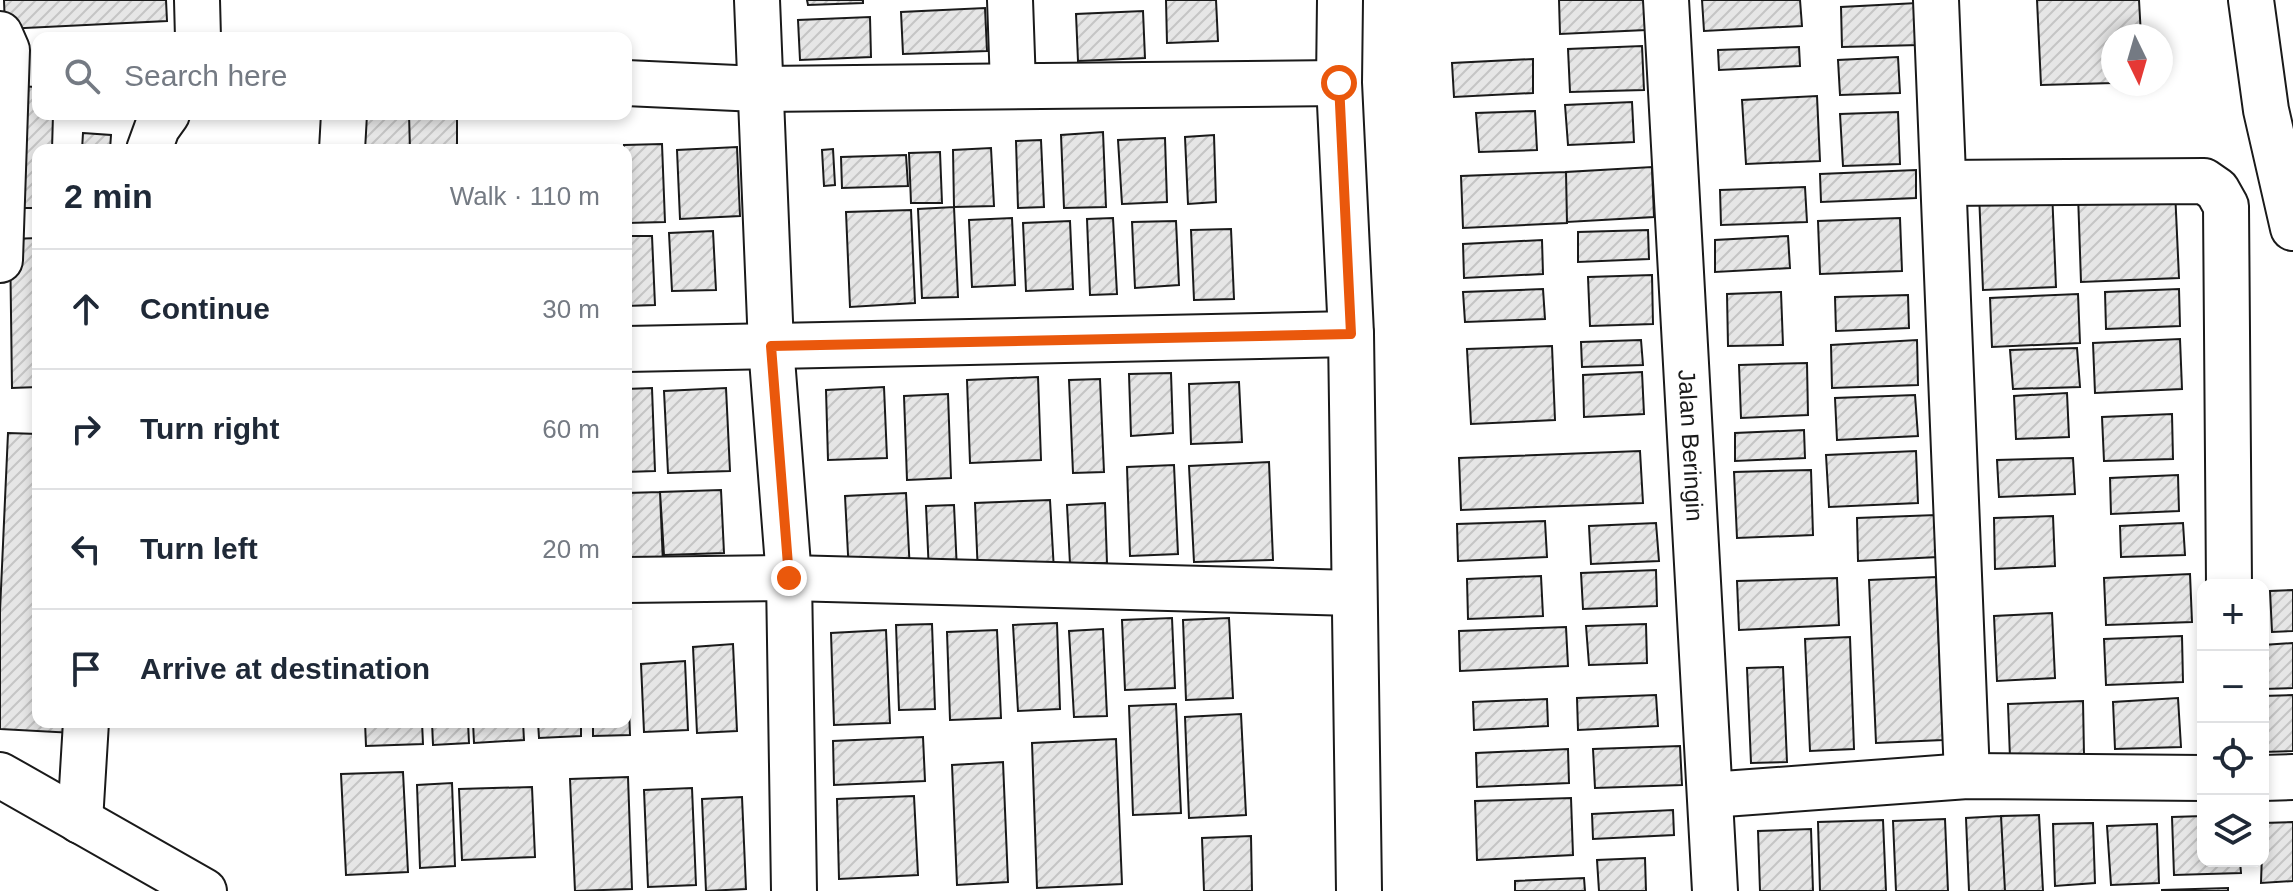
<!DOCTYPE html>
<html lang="en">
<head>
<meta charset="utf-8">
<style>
	body { margin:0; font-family:Helvetica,sans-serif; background:#f6f6f7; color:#1f2937 }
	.controls { position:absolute; right:24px; bottom:24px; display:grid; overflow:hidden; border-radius:16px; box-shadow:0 4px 12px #0003 }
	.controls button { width:72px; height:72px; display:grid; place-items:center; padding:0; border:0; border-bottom:2px solid #e0e1e3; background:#fff; color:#1f2937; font:40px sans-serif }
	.compass { position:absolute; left:2101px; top:24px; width:72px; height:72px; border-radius:50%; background:#fff; box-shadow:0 4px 12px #0003; rotate:175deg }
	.stop { position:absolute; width:24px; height:24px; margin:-18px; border:6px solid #ea580c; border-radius:50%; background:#fff }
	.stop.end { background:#ea580c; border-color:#fff; box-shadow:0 2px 8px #0008 }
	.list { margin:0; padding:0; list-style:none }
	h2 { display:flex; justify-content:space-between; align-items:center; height:104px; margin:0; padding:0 32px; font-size:34px }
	h2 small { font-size:26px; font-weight:400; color:#747a83 }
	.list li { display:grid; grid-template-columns:52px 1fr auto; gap:24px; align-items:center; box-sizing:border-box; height:120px; padding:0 32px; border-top:2px solid #e0e1e3 }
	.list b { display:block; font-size:30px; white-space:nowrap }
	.list em { font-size:26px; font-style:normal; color:#747a83 }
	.icon { flex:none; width:44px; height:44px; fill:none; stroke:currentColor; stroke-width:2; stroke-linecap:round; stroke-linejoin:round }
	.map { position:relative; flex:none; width:2293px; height:891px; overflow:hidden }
	.search { position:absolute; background:#fff; box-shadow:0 4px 12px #0003; left:32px; top:32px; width:600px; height:88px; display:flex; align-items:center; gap:20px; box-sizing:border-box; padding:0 28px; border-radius:16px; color:#747a83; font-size:30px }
	.panel { position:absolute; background:#fff; box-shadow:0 4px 12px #0003; left:32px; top:144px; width:600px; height:584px; border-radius:16px }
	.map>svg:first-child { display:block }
	.building { fill:url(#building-hatch); stroke:#1a1a1a; stroke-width:2 }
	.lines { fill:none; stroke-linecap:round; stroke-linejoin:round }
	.minor-casing { stroke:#1a1a1a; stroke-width:48 }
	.minor { stroke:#fff; stroke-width:44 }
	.route { stroke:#ea580c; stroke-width:10 }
	.labels { text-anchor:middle; stroke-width:6; stroke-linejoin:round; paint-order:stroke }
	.street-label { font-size:24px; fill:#1a1a1a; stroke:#fff }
</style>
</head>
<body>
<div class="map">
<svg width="2293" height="891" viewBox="0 0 2293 891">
	<defs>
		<pattern id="building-hatch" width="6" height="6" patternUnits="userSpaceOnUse" patternTransform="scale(2)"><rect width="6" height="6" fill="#e6e6e6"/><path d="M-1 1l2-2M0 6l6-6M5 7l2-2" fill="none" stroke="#c5c5c5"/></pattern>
	</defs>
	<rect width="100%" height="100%" fill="#fff"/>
	<path class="building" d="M4,0h162l1,21 -162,8z
		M807,0h56v3l-55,2z
		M1166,0h50l2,41 -51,2z
		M1559,0h86l1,30 -86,4z
		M1702,0h98l2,26 -98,5z
		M2037,0h102l2,36h-28v47l-72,2z
		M1917,3l2,42 -77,2 -1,-40z
		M985,8l2,43 -84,3 -2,-42z
		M1143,11l2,47 -67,3 -2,-47z
		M870,17l1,40 -71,3 -2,-40z
		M1642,46l2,44 -74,2 -2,-43z
		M1799,47l1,19 -81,4 -1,-20z
		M1898,57l2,36 -60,2 -2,-35z
		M1533,59v34l-79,4 -2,-34z
		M12,86l26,1v27h15l-1,36h-14v58h-28z
		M1817,96l3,65 -74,3 -4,-64z
		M1632,102l2,40 -66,3 -3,-40z
		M1535,111l2,39 -58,2 -3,-39z
		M1898,112l2,52 -57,2 -3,-52z
		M351,114h58l1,36h-57z
		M409,114h48v36h-47z
		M1103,132l3,75 -42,1 -3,-73z
		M83,133l28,2 -1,15h-28z
		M1214,135l2,67 -28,2 -3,-67z
		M1165,138l2,64 -45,2 -4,-64z
		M1041,140l3,67 -26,1 -2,-67z
		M662,144l3,78 -38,1 -3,-78z
		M737,147l3,69 -60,3 -3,-69z
		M991,148l3,58 -40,1 -1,-57z
		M833,149l2,36 -11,1 -2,-36z
		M940,152l2,51h-31l-2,-50z
		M906,155l2,31 -66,2 -1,-31z
		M1652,167l2,50 -87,5 -1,-50z
		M1916,170v28l-95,4 -1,-28z
		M1566,172l1,51 -104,5 -2,-52z
		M1805,187l2,35 -86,3 -1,-35z
		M2052,190l4,97 -73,3 -4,-97z
		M2175,190l4,88 -98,4 -3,-88z
		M954,207l4,90 -36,1 -4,-89z
		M911,210l4,93 -65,4 -4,-95z
		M1012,218l3,67 -43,2 -3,-67z
		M1113,218l4,76 -27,1 -3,-76z
		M1900,218l2,53 -82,3 -2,-53z
		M1070,221l3,68 -47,2 -3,-68z
		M1176,221l3,64 -44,3 -3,-66z
		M1231,229l3,70 -40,1 -3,-70z
		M1648,230l1,29 -71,3v-30z
		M713,231l3,59 -44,1 -3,-58z
		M626,236h26l3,69 -29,1z
		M1788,236l2,32 -75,4v-32z
		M38,238v149l-26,1 -2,-149z
		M1542,240l1,34 -79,4 -1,-34z
		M1652,275l1,49 -63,2 -2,-49z
		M1543,289l2,30 -80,3 -2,-30z
		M2179,289l1,37 -74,3 -1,-37z
		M1781,292l2,53 -55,1 -1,-52z
		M2078,294l2,49 -88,4 -2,-49z
		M1908,295l1,33 -73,3 -1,-34z
		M2180,339l2,50 -87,4 -2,-50z
		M1641,340l2,25 -61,2 -1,-25z
		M1917,340l1,45 -86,3 -1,-43z
		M1552,346l3,74 -84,4 -4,-75z
		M2077,348l3,39 -67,2 -3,-39z
		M1807,363l1,52 -67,3 -2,-53z
		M1642,372l2,42 -60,3 -1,-42z
		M1171,373l2,60 -42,3 -2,-62z
		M1038,377l3,83 -71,3 -3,-83z
		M1100,379l4,93 -31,1 -4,-93z
		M1239,382l3,60 -51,2 -2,-60z
		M884,387l3,71 -59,2 -2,-70z
		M652,388l3,83 -29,1v-83z
		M726,388l4,83 -62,2 -4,-82z
		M2067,393l2,44 -53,2 -2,-43z
		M948,394l3,84 -44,2 -3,-84z
		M1915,395l3,41 -81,4 -2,-42z
		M2172,414l1,45 -69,2 -2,-44z
		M1804,430l1,28 -70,3v-28z
		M8,433l30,1v288h37l-1,11 -74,-4v-118z
		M1640,451l3,52 -182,7 -2,-52z
		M1916,451l2,52 -89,4 -3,-52z
		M2073,458l2,36 -76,3 -2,-37z
		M1269,462l4,98 -79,2 -5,-96z
		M1174,465l4,89 -48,2 -3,-89z
		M1811,470l2,65 -76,3 -3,-66z
		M2178,475l1,36 -68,3 -1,-36z
		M721,490l3,63 -60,2 -4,-63z
		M660,492l3,72 -37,2v-73z
		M906,493l4,79 -61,2 -4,-78z
		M1050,500l4,71 -76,4 -3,-72z
		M1105,503l2,60 -37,1 -3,-59z
		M954,505l3,66 -28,2 -3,-67z
		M1936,515l2,42 -80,4 -1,-43z
		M2053,516l2,50 -60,3 -1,-51z
		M1545,521l2,36 -89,4 -1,-37z
		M1656,523l3,38 -68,3 -2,-38z
		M2183,523l2,32 -64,2 -1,-31z
		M1656,570l1,36 -74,3 -2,-36z
		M2190,574l2,48 -86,3 -2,-47z
		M1541,576l2,40 -75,3 -1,-40z
		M1936,577l7,163 -67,3 -7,-163z
		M1837,578l2,47 -100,5 -2,-49z
		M2293,590v41l-21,1 -2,-41z
		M2052,613l3,65 -58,3 -3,-65z
		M1172,618l3,70 -50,2 -3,-70z
		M1229,618l4,80 -47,2 -3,-80z
		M1057,623l3,86 -42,2 -5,-86z
		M932,624l3,85 -36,1 -3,-85z
		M1646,624l1,39 -58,2 -3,-39z
		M1566,627l2,39 -108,5 -1,-40z
		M1103,629l4,87 -33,1 -5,-86z
		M886,630l4,93 -56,2 -3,-92z
		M997,630l4,88 -51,2 -3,-88z
		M2182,636l1,46 -77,3 -2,-46z
		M1850,637l4,112 -44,2 -5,-112z
		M2293,643v45l-29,1 -1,-44z
		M733,644l4,87 -40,2 -4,-86z
		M627,655l3,80 -37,1v-14h33z
		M685,661l3,69 -44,2 -3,-68z
		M1783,667l4,95 -36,1 -4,-95z
		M1656,695l2,31 -80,4 -1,-32z
		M2293,695v56l-30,1v-56z
		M2178,698l3,49 -66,2 -2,-47z
		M1547,699l1,27 -74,4 -1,-28z
		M2083,701l1,54 -74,3 -2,-54z
		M1176,704l5,109 -48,2 -4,-109z
		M1241,714l5,101 -57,3 -4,-101z
		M365,722h57l1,22 -57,2z
		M432,722h36l1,21 -36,2z
		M473,722h50l1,18 -50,3z
		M538,722h43v14l-42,2z
		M923,737l2,44 -91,4 -1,-44z
		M1116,739l6,145 -85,4 -5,-145z
		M1680,746l2,39 -87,3 -2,-39z
		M1568,749l1,34 -92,4 -1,-34z
		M1003,762l5,120 -51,3 -5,-120z
		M403,772l5,100 -62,3 -5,-101z
		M628,777l4,112 -57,2 -5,-112z
		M452,783l3,83 -35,2 -3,-83z
		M532,787l3,70 -73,3 -3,-71z
		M692,788l4,97 -48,2 -4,-97z
		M914,796l4,79 -79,4 -2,-80z
		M742,797l4,92 -40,2 -4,-92z
		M1571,798l2,57 -96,5 -2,-59z
		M1673,810l1,25 -81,4 -1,-25z
		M2039,815l4,76h-38l-4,-75z
		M2001,816l4,75h-36l-3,-73z
		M2203,816v45h37l1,12 -67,2 -2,-58z
		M1945,819l3,72h-52l-3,-70z
		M1883,820l3,71h-66l-2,-69z
		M2293,822v59l-32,2 2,-60z
		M2093,823l2,60 -40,3 -2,-62z
		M2157,824l2,59 -48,2 -4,-59z
		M1811,829l2,62h-53l-2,-60z
		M1251,836l1,55h-48l-2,-53z
		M1645,858l1,33h-47l-2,-31z
		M1584,878l1,13h-70v-10z
		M2228,888v3h-66v-1z"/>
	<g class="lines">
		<defs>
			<g id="minor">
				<path d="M197,0l1,38"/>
				<path d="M757,0l14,346 18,232 5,313"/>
				<path d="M1010,0l3,85"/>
				<path d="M1340,0l-1,83 12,251 8,557"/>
				<path id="s1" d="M1666,0l49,891"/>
				<path d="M1936,0l31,776"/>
				<path d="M2251,0l15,110 27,118"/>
				<path d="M0,34l7,16 -7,210"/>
				<path d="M626,83l132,6 581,-6"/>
				<path d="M149,150l8,-22 10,-14"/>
				<path d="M342,150l2,-36"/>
				<path d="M1944,183l260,-2 13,9 9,16 3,379"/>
				<path d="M626,349l725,-15"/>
				<path d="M626,580l163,-2 565,15"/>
				<path d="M0,775l204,116"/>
				<path d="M2263,778l30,-1"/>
				<path d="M1710,795l257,-19 236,2"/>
				<path d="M80,821l6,-99"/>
			</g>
		</defs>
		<use href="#minor" class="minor-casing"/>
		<use href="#minor" class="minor"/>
	</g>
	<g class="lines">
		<path class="route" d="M789,578l-18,-232 580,-12 -12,-251"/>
	</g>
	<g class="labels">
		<g class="street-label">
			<text dy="8" stroke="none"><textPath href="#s1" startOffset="446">Jalan Beringin</textPath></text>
		</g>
	</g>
</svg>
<div class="controls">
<button>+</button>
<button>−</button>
<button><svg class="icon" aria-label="locate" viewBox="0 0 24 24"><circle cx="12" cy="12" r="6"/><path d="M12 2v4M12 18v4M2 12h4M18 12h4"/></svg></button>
<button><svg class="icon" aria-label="layers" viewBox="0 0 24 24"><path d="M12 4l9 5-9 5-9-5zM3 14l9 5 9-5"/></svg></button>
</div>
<svg class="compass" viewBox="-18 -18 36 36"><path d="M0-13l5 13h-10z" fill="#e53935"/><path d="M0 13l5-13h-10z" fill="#747a83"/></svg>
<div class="stop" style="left:1339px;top:83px"></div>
<div class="stop end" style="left:789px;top:578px"></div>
<div class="search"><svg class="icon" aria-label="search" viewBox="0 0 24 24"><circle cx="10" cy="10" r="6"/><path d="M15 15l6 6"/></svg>Search here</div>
<section class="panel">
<h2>2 min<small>Walk · 110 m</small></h2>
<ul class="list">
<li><svg class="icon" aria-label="ahead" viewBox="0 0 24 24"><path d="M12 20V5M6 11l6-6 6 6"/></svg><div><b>Continue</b></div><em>30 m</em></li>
<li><svg class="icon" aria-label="right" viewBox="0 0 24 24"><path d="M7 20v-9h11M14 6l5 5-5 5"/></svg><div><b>Turn right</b></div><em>60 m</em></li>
<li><svg class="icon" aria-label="left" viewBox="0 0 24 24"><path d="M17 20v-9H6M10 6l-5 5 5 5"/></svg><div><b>Turn left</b></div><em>20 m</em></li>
<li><svg class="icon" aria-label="arrive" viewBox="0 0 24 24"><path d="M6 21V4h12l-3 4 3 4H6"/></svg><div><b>Arrive at destination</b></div></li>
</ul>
</section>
</div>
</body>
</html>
